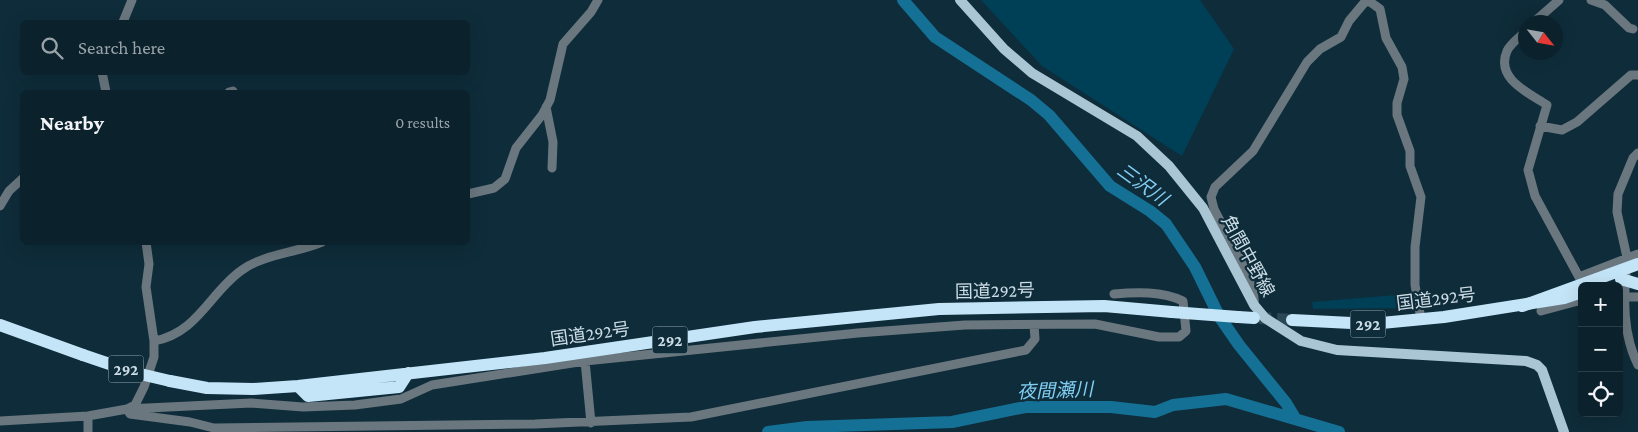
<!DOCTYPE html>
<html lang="en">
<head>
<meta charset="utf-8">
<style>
	body { margin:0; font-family:"Crimson Pro","Noto Sans JP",serif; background:#142934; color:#f1f3f6 }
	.controls { position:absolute; right:15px; bottom:15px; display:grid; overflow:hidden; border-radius:8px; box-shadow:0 5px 20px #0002 }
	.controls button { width:45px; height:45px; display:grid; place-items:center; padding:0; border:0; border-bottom:1px solid #2b3e48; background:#0b212c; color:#f1f3f6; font:25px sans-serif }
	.compass { position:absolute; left:1518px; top:15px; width:45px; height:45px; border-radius:50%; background:#0b212c; box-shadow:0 5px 20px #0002; rotate:121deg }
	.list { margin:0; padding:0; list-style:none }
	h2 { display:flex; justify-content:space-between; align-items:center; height:65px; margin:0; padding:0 20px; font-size:21px }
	h2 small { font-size:16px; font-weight:400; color:#9aa3a9 }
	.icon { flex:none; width:28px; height:28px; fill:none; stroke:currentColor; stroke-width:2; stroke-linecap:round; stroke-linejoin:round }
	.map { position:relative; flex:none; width:1638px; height:432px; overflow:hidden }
	.search { position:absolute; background:#0b212c; box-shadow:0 5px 20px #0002; left:20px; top:20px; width:450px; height:55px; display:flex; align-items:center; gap:12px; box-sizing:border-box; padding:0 18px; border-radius:8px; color:#9aa3a9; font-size:19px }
	.panel { position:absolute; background:#0b212c; box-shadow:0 5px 20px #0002; left:20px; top:90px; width:450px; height:155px; border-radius:8px }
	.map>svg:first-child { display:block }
	.green { fill:#004057 }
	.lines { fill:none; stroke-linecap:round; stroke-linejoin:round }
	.river { stroke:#147195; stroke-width:12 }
	.highway-tunnel { stroke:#2b4654; stroke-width:12; stroke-dasharray:12 6; stroke-linecap:butt }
	.minor { stroke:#6a777e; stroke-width:9 }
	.major { stroke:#aac6d4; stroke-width:10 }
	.highway { stroke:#c4e5f7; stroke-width:12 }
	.highway-bridge { stroke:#c4e5f7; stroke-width:12 }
	.labels { text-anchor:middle; stroke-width:4.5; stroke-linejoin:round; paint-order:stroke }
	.shield { fill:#0f2c3a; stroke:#93a7b1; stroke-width:1 }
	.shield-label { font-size:16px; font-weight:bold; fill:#cbdce4 }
	.street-label { font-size:18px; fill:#cbdce4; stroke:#0f2c3a }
	.water-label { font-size:19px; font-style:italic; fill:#82cef3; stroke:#0f2c3a }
</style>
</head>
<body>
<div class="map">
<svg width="1638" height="432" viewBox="0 0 1638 432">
	<rect width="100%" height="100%" fill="#0f2c3a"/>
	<path class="green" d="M981,0h219l34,49 -52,107 -140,-90z
		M1408,294l-1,14 -94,1 -1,-7z"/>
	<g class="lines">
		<path class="river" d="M903,0l32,37 96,63 18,15 61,71 40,25 16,13 29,43 24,49 20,29 47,58 9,15
			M768,432l39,-5 145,-5 73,-15h86l44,5 18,-7 53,-6 113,33"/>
		<path class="highway-tunnel" d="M1259,318l33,2"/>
		<path class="minor" d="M1591,0l14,5 24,23 4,1
			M123,22l9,-22
			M1534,22l25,-22
			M1526,31c-6,6 -16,13 -19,20 -12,28 22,42 40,54l-19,65 7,26 44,81 59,-23
			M102,72l4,20
			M229,92l4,-1
			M546,107l7,35 -1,26
			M1540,126l22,4 15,-8 54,-47h7
			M468,194l26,-6 11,-9 11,-31 26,-33 8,-15 13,-56 28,-32 7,-12
			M0,206l9,-15 13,-12
			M1628,262l-11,-50 1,-18 15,-36 5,-5
			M1626,275c-3,30 -2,62 12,90
			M1619,296l19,1
			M1254,305c4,-21 -30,-75 -40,-96l-3,-12 4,-10 38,-36 54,-89 13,-13 21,-12 8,-16 15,-18 5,-2 11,8 6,29 16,29 2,12 -7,24v12l13,36v15l11,31 -6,50v38l6,34
			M1541,311l41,-11
			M154,341c44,-8 56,-49 88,-71 22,-16 54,-17 80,-28
			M585,361l6,62
			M127,409l3,5 60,8 24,6 321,-4 156,-7 335,-67 9,-11 -1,-14
			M127,409l8,-4 9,-18 10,-30v-16l-8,-54 3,-23 -3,-22
			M88,416v16
			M0,421l88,-5 39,-7 124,-6 52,4 52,-2 46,-6 31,-14 153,-24 273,-28 107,-8 130,-1 64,13h20l7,-6 -3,-30c-21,-10 -47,-9 -69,-7"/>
		<path class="major" d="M960,0l44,49 28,24 105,63 32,30 34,42 51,97 11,13 36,23 36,9 189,11 11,4 5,5 22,62"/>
		<path class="highway" d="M1238,317l16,1
			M1292,320l79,4 73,-7 120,-19 18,-6
			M0,325l83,30
			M170,381l37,7 46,1 45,-3 247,-28 210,-31 184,-18 165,-3 68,6
			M298,386l10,10 91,-9 9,-14"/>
		<path class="highway-bridge" d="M1621,279l17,5
			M1522,306l116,-42
			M1172,312l66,5
			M83,355l53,18 34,8"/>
	</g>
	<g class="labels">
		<g class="shield">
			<rect x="1350.5" y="310.5" width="35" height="27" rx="4"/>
			<rect x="652.5" y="326.5" width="35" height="27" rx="4"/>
			<rect x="108.5" y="355.5" width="35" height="27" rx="4"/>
		</g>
		<g class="shield-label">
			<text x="1368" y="330">292</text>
			<text x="670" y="346">292</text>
			<text x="126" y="375">292</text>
		</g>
		<g class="street-label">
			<text transform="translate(1248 256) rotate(61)" y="6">角間中野線</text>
			<text transform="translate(995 291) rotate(-1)" y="6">国道292号</text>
			<text transform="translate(1436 299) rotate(-7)" y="6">国道292号</text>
			<text transform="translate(590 334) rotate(-8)" y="6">国道292号</text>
		</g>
		<g class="water-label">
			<text transform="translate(1143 184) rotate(36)" y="7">三沢川</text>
			<text transform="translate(1055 390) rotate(-2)" y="7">夜間瀬川</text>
		</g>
	</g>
</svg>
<div class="controls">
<button>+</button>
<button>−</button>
<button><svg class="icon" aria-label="locate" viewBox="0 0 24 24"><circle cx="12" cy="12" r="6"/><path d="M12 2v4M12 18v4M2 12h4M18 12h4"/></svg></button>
</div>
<svg class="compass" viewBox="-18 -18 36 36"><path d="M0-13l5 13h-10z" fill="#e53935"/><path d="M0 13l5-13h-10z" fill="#9aa3a9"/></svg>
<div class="search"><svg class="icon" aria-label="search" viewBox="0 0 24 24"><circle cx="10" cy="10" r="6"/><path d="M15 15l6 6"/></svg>Search here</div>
<section class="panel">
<h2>Nearby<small>0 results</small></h2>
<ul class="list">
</ul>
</section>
</div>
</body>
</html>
